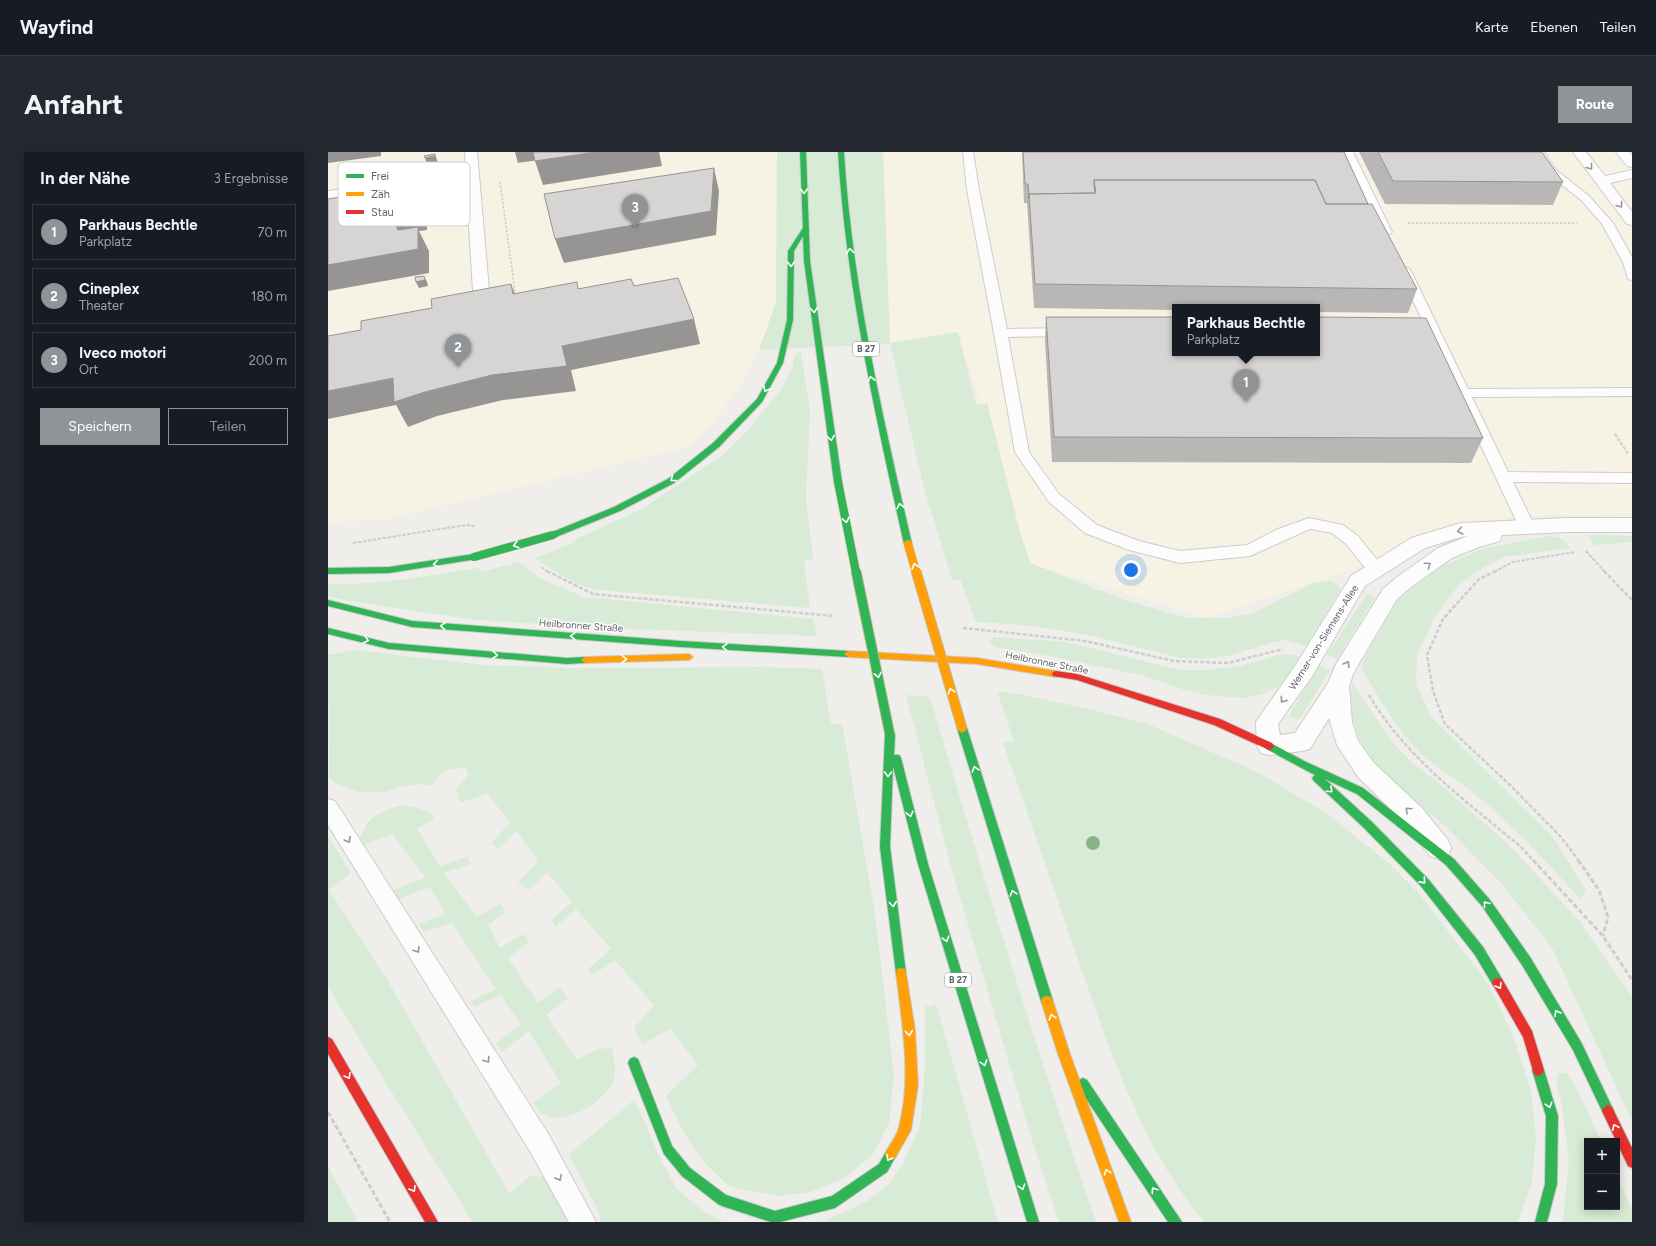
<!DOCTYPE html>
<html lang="de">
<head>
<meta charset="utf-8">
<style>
	body { margin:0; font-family:Figtree,sans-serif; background:#242831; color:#f1f3f6 }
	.controls { position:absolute; right:12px; bottom:12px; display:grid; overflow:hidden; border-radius:0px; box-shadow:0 2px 10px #0003 }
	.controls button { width:36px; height:36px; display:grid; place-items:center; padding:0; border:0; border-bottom:1px solid #363941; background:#171b24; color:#f1f3f6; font:20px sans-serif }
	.you { position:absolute; left:803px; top:418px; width:14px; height:14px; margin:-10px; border:3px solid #fff; border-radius:50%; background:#1a73e8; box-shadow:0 0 0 6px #1a73e833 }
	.badge { display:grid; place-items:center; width:26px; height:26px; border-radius:50%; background:#919496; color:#fff; font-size:13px; font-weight:700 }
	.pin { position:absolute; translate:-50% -33px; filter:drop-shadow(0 1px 2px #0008) }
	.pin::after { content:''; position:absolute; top:21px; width:14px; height:12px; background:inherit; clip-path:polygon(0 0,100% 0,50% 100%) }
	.popup { position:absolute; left:844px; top:152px; width:148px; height:52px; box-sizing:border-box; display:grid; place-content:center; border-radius:0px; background:#171b24; filter:drop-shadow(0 1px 3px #0005); font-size:13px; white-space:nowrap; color:#9ea1a6 }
	.popup b { font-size:15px; color:#f1f3f6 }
	.popup::after { content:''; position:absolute; left:50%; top:100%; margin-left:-8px; border:8px solid transparent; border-top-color:#171b24 }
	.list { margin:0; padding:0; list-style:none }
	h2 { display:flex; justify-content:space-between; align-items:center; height:52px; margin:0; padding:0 16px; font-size:17px }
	h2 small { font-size:13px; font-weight:400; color:#9ea1a6 }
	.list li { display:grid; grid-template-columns:26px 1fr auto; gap:12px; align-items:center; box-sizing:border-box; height:56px; margin:0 8px 8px; padding:0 8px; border:1px solid #363941; border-radius:0px }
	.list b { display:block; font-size:15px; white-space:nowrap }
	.list p { margin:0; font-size:13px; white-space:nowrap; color:#9ea1a6 }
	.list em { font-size:13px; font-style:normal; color:#9ea1a6 }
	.actions { display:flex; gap:8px; padding:12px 16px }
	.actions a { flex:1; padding:9px 0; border:1px solid #919496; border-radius:0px; text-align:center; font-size:14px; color:#919496 }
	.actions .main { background:#919496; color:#fff }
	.map { position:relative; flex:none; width:1304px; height:1070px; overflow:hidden; border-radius:0px }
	header { display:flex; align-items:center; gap:24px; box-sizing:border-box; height:56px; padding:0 20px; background:#171b24; border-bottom:1px solid #363941 }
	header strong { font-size:19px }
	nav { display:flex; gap:22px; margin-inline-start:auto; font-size:14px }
	.intro { display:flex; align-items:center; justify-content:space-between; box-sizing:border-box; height:96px; padding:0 24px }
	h1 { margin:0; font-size:28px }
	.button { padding:10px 18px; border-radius:0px; background:#919496; color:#fff; font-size:14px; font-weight:700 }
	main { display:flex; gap:24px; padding:0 24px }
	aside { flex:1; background:#171b24; border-radius:0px; box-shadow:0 2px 10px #0003 }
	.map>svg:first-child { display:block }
	.commercial { fill:#f7f3e4; fill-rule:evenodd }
	.green { fill:#d8ebd6 }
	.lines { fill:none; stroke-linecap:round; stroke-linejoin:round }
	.lane-casing { stroke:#cbcccc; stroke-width:2 }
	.street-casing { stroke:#cbcccc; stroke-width:2 }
	.fast-casing { stroke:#cacacb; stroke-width:2 }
	.slow-casing { stroke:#cacacb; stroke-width:2 }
	.jam-casing { stroke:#cacacb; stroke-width:2 }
	.path-far3 { stroke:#cacfcc; stroke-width:1.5; stroke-dasharray:2.5 1.5; stroke-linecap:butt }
	.path-far2 { stroke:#cacfcc; stroke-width:2; stroke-dasharray:3.5 1.5; stroke-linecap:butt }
	.path-far1 { stroke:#cacfcc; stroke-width:2.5; stroke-dasharray:4 2; stroke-linecap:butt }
	.path { stroke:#cacfcc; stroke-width:3; stroke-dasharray:5 2.5; stroke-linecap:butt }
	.lane { fill:#fdfcfc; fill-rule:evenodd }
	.street { fill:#fdfcfc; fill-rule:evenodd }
	.fast { fill:#30b455; fill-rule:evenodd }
	.slow { fill:#ff9f0a; fill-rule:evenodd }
	.jam { fill:#e5322d; fill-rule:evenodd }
	.fast-bridge-far1-casing { stroke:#c8b996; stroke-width:9; stroke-linecap:butt }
	.fast-bridge-casing { stroke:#c8b996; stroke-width:11; stroke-linecap:butt }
	.slow-bridge-far1-casing { stroke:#c8b996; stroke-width:9; stroke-linecap:butt }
	.slow-bridge-casing { stroke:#c8b996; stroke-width:11; stroke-linecap:butt }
	.fast-bridge-far1 { stroke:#30b455; stroke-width:8 }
	.fast-bridge { stroke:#30b455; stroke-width:9 }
	.slow-bridge-far1 { stroke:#ff9f0a; stroke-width:8 }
	.slow-bridge { stroke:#ff9f0a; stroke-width:9 }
	.tree { fill:#88b388 }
	.wall { fill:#b8b7b5 }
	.shaded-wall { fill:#969594 }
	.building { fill:#d6d5d3; stroke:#969594 }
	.oneway { stroke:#96999c }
	.oneway2 { stroke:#fff }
	.labels { text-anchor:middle; stroke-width:3; stroke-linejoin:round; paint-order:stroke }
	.shield { fill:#fff; stroke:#8f9295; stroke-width:1 }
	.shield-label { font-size:9px; font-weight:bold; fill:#5f6368 }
	.street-label { font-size:10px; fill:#5f6368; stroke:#fff }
	.key { fill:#fff; stroke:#cfd0d2; stroke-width:1 }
	.key-label { font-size:11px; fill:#5f6368 }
</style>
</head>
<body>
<header>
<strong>Wayfind</strong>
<nav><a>Karte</a><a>Ebenen</a><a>Teilen</a></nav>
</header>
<div class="intro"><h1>Anfahrt</h1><a class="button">Route</a></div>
<main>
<aside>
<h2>In der Nähe<small>3 Ergebnisse</small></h2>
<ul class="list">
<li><span class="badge">1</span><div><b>Parkhaus Bechtle</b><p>Parkplatz</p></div><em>70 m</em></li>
<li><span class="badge">2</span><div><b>Cineplex</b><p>Theater</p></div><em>180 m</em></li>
<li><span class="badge">3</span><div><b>Iveco motori</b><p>Ort</p></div><em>200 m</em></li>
</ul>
<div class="actions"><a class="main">Speichern</a><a>Teilen</a></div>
</aside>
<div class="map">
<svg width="1304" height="1070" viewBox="0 0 1304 1070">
	<rect width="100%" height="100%" fill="#efeeea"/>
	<path class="commercial" d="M0,0h449l-1,150 -17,48 -16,31 -30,41 -22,24 -304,73 -59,3z
		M555,0h749v362l-119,2 -307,102 -176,-55 -72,-231 -68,12zM847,155h142v46h-142z"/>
	<path class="green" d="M449,0h106l7,191 68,-11 18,73 11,-2 33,129 10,31 92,36 64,19h41l26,-5 60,-30 17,-2 8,4 2,5 -34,56 -21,-6 -15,3 -41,13 -26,3 -23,-1 -87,-22 -39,-7 -42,-5 -36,-2 -16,-43 -8,1 -28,-92 -34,-144 -131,6 17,-48z
		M471,200l2,1 9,58 -4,88 7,60 -9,2 6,47 -211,-18 -20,-5 -21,-12 -23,-15 41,-16v-3l64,-29 84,-56 25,-25 31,-38 12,-22 3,-15z
		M1260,383l44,1v6l-38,3z
		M1220,384c10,1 17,2 22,12l-66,9 -25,13 -21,16 -25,34 -16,36 -1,28 15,33 121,119 34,54 -6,9c-33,-36 -65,-72 -103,-103 -21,-18 -47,-31 -66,-53 -19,-23 -35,-50 -50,-76l9,-20 28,-47 37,-31 47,-20z
		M191,410l22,17 43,18 229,22 4,17 -186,-7 -156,-9 -131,-20 -16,-4v-12c51,1 101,-8 150,-16l3,4z
		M1039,442l8,3 -38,62 -10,-4z
		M666,485l72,5 113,28h25l32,-3 46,-13 18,2 -11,18 -10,12 -17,8 -17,4 -39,-3 -21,-5 -40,-14 -91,-19 -59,-10 -5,-3v-3z
		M26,498l130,15 88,3 190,-1 60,2 9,56 11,-2 33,191 19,161 -5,48 -16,31 -29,24 -34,14 -32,4 -48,-9 -27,-26 -20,-30 -17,-35 32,-31 -28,-36 -28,16 -8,-17 20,-23 -39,-45 -22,15 -5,-6 23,-20 -35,-40 -21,18 -3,-8 20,-17 -25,-30 -18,18 -11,-8 20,-21 -22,-30 -18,18 -7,-6 19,-20 -23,-30 -27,10 -4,-14 12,-13 -1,-7c-16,-3 -28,2 -35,17l-11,-2 -23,3 -12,5h-28l-19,-7 -10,-8 -1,-122z
		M991,513l11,5 -31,50 -10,-4z
		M1024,530l40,60 20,21 23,17 73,64 72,78 52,75v124l-80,-173 -51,-65 -55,-56 -44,-37 -27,-27 -14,-20 -9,-25 -1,-24z
		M669,539l27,4 69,15 55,14 109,48 70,42 64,51 30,31 66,86 27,56 17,52 5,48 -4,44 -14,40h-313c-63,-72 -96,-175 -128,-265 -24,-71 -49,-142 -74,-214l11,-2z
		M578,543l24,2c52,176 106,352 166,525h-37l-26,-79 -81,-272z
		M74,653l15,3 15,5 2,6 -17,10 23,37 27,-9 4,7 -27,9 33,44 23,-13 6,8 -18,13 12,23 24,-14 5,8 -21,16 30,45 22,-16 8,11 -22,17 31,45 21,-11 14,-1c1,8 4,19 3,27 -5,24 -49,52 -71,40 -4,-3 -8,-8 -11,-12l28,-20 -32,-52 -27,21 -6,-9 25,-18 -20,-30 -27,12 -3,-6 25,-12 -44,-66 -29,9 -4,-8 26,-10 -15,-27 -32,12 -5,-9 32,-12 -33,-44 -29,11 -3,-2c4,-25 20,-32 42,-38z
		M0,684l23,37 -22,17 56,86 124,217 21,-17 18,2 14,21 6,23h-95l-110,-176 -35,-60z
		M608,852l62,218h-177l45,-20 21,-16 16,-22 17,-39 5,-55v-63z
		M1231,920l9,2 6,9 27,58h-14v66h30v-31l15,34v12h-69l6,-63 -7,-53 -6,-27z
		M306,948l11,23 16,38 16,28 26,22 19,11h-121l-3,-12 -29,-56z
		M0,1014l30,56h-30z"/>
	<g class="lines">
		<defs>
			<path id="lane" d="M635,0h10l6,38 28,139 63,-1 5,1 2,3 -2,3 -5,1 -62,1 21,115 30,42 38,31 42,16 41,10 67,-6 31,-16 31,-11 34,7 15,11 24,30 2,4 -2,4 -6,2 -6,-2 -24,-30 -14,-11 -22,-4 -60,27 -70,7 -51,-13 -44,-17 -36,-31 -34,-50 -21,-119 -27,-143z
				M1015,0h10l39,80 -2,2h-8l-2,-2z
				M1206,0h10l12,18 33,26 24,27 19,34v23l-4,-1 -5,-17 -21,-38 -21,-24 -33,-26z
				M1077,115l4,1 2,3 57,118 164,-1v8l-160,1 36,75 124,1v10l-119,-1 22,45 -2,4 -6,1 -6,-1 -122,-260 2,-3z
				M0,647l7,2 214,334 47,87h-27l-38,-69 -203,-328z"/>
			<path id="street" d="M137,0h12l12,138 -3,3 -5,2 -5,-2 -3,-3 -7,-112 -138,21v-8l138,-21z
				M1245,0h13l19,24 27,-6v8l-22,5 22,29v13l-5,-1z
				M1288,0h13l3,3v12l-5,-1z
				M1239,366h65v14h-65l-65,3 -2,6 -21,6 -27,11 -41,29 -14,12 -43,73 -5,14 3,36 6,19 16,22 48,45 26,32 3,8 -3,8 -9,3 -9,-3 -26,-34 -46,-45 -21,-32 -8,-27 -19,31 -8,2 -33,4 -8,-2 -4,-7 -1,-24 39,-56 56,-90 60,-38 50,-15zM1140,384l-30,12 -41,29 -14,12 -47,75 -8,19 -33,50 -15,2 -2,-11 33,-46 54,-92 60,-38 36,-11z"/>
			<path id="fast" d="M472,0h6l4,109 32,221 -1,2h-6l-1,-2 -30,-221 -1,-25 -9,15 -1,69 -10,43 -21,39 -43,45 -45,36 -54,28 -64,26h-6l-1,-2 1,-2 64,-26 54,-28 45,-36 44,-44 20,-36 10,-43 1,-69 15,-23z
				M510,0h6c8,133 38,262 68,392l-4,3 -4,-3c-29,-130 -58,-259 -66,-392z
				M146,402l3,1 1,2 -1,2 -88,14 -61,1v-6l61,-1z
				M0,448l84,21 269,20 167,10 4,3 -4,3 -167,-10 -269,-20 -84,-21z
				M0,476l61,15 178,15 18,-1 4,3 -4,3 -18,1 -178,-15 -61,-15z
				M634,572l3,1 2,3 86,273 -2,4 -4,1 -4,-1 -2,-4 -84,-273 2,-3z
				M562,579l3,1 2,3 -1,20h5l2,3 27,106 111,358h-12l-109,-358 -25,-98 -3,81 16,126 -1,4 -4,1 -4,-1 -1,-4 -16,-126 5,-112 2,-3z
				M941,590l35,19 59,27 91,71 36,41 40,57 51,85 31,65 2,4 -2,4 -4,2 -4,-2 -31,-65 -51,-85 -40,-59 -36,-41 -89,-71 -32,-15 47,43 56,57 55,68 19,32 2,4 -2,4 -4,1 -4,-1 -19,-32 -55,-70 -56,-57 -50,-47 -2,-3 3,-3 -49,-26 -2,-3 2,-3z
				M306,905l4,2 34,87 18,22 36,27 49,16 57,-15 47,-32 8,-14 4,-2 4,2 2,4 -10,18 -52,36 -55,14h-9l-49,-16 -4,-2 -36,-28 -18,-22 -36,-91 2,-4z
				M1210,912l4,2 2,4 14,46 -1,68 -10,38h-12l10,-38 1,-68 -14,-46 2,-4z
				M755,926l4,2 95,142h-14l-89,-134 -2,-4 2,-4z"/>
			<path id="slow" d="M520,499l129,7 79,13 3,1 1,2 -1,2 -3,1 -79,-13 -129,-7 -4,-3z
				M361,502l4,3 -4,3 -104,3 -4,-3 4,-3z
				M573,816l4,1 1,4 9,57 3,55 -7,45 -16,28 -4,2 -4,-2 -2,-4c4,-9 12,-18 14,-27 13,-50 3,-104 -3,-154l1,-4z
				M719,844l4,1 2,4 17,53 61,168h-12l-61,-168 -17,-53 2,-4z"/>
			<path id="jam" d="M728,519l21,3 143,45 52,24 2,3 -2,3 -3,1 -55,-25 -137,-45 -24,-4 -1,-2 1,-2z
				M1170,826l4,1 30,52 12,39 -2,4 -4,2 -4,-2 -11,-37 -31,-54 2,-4z
				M0,885l4,2 106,183h-13l-97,-168z
				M1280,953l4,2 20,41v20l-4,-2 -26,-55 2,-4z"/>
		</defs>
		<use href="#lane" class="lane-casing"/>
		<use href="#street" class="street-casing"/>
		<use href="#fast" class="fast-casing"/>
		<use href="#slow" class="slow-casing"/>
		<use href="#jam" class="jam-casing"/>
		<path class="path-far3" d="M172,30l15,109
			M1080,71h169"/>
		<path class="path-far2" d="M1287,282l13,20
			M25,391l113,-18 10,1
			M1258,399l19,21
			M213,415l7,5
			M1166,420l19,-10 62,-10"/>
		<path class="path-far1" d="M219,419l46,23 241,22
			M1168,419l-17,8 -36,40 -16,36 6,36 12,33 65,61 51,52 18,24
			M1276,419l28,29
			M635,476l122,13 89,20 54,2 55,-14
			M1041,543c37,63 97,106 152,152l13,14"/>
		<path class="path" d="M1205,708l70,76 29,44
			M1250,708l21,30 9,27 -5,19
			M0,960l62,110"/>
		<use href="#lane" class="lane"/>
		<use href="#street" class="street"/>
		<use href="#fast" class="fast"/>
		<use href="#slow" class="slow"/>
		<use href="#jam" class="jam"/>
		<defs>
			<path id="fast-bridge-far1" d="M510,330l18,90
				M146,405l79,-22"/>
			<path id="fast-bridge" d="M528,419l34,164"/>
			<path id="slow-bridge-far1" d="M580,392l8,28"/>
			<path id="slow-bridge" d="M588,419l46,157"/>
		</defs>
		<use href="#fast-bridge-far1" class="fast-bridge-far1-casing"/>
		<use href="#fast-bridge" class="fast-bridge-casing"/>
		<use href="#slow-bridge-far1" class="slow-bridge-far1-casing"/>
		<use href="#slow-bridge" class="slow-bridge-casing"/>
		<use href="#fast-bridge-far1" class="fast-bridge-far1"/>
		<use href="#fast-bridge" class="fast-bridge"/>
		<use href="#slow-bridge-far1" class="slow-bridge-far1"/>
		<use href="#slow-bridge" class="slow-bridge"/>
	</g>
	<circle class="tree" cx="765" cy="691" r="7"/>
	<path class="wall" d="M694,0h322l24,52 49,85 -9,24 -91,-1v-5h-142v3l-141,-2 -7,-105h-3z
		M1031,0h183l21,30 -10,23 -168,-1z
		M718,165l437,121 -12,25 -419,-1 -7,-121z"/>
	<path class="shaded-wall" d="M0,0h53v4l-53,7z
		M187,0h20l3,8 -20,3z
		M268,0h63l3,14 -119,19 -8,-24z
		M107,2l3,9 -11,2 -2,-7z
		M386,16l5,23 -3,44 -152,28 -9,-24z
		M88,33l10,23 1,22 -8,1 10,20v22l-101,18v-26z
		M96,124l3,6 1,4 -9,2 -3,-6z
		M183,132l10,25 -8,-15z
		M366,167l6,25 -129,26 5,21 -73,9 -66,16 -29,11 -12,-22 -68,14v-28l234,-45z"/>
	<path class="building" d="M205,0h63l-61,9z
		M695,0h321l24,52h-42l-11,-24h-221v5l1,8 -66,1v5l-1,-15h-3z
		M1050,0h164l21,30 -170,-1z
		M107,2v2l-10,2 -1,-2z
		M386,16l-3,43 -156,28 -11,-45z
		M766,28h221l11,24h46l45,85 -382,-5 -6,-90 67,-1z
		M88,33v21l-27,4 9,20 20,-3v22l-90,16v-66z
		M96,124l1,4 -9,2 -1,-5z
		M350,126l16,41 -132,27 5,20 -75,9 -67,17 -31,10 -1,-24 -65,13v-55l33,-6v-9l71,-13 -1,-9 80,-15 2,10 64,-12 1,7 53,-10 3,7z
		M718,165h129v36h142v-36l109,1 57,120 -429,-1z"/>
	<defs><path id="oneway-chevron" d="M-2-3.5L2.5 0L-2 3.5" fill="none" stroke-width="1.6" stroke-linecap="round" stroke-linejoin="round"/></defs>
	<g class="oneway">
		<use href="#oneway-chevron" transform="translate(1262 15) rotate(52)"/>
		<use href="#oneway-chevron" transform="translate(1292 53) rotate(53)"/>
		<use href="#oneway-chevron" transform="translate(1132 379) rotate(169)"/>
		<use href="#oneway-chevron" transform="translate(1100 413) rotate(-35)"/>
		<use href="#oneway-chevron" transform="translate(1019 512) rotate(-59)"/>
		<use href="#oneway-chevron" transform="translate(955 548) rotate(125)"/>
		<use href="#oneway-chevron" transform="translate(1080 658) rotate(-137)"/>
		<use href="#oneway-chevron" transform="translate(20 688) rotate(59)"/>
		<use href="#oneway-chevron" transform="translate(89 798) rotate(58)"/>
		<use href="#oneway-chevron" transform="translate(159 908) rotate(58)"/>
		<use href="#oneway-chevron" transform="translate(231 1026) rotate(61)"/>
	</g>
	<g class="oneway2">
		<use href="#oneway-chevron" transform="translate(476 39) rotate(88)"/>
		<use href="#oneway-chevron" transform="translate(522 99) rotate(-98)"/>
		<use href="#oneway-chevron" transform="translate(463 112) rotate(88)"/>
		<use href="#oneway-chevron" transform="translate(486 158) rotate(83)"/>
		<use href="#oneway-chevron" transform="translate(543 227) rotate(-102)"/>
		<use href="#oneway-chevron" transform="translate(438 237) rotate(119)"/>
		<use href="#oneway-chevron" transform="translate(503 286) rotate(81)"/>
		<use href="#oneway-chevron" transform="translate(345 327) rotate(144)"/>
		<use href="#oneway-chevron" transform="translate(572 354) rotate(-103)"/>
		<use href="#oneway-chevron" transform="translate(518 368) rotate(78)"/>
		<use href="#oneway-chevron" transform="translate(188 393) rotate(164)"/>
		<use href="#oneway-chevron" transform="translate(108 412) rotate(171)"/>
		<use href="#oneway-chevron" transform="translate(587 414) rotate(-106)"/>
		<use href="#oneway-chevron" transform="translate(115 474) rotate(-176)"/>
		<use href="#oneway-chevron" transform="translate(245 484) rotate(-176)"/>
		<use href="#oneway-chevron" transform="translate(38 488) rotate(14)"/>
		<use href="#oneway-chevron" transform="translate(397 495) rotate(-177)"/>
		<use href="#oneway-chevron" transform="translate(167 503) rotate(5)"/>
		<use href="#oneway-chevron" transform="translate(296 507) rotate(-2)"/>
		<use href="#oneway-chevron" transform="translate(550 523) rotate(78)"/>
		<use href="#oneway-chevron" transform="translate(623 539) rotate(-106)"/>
		<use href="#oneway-chevron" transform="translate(647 617) rotate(-107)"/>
		<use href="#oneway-chevron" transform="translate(560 622) rotate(92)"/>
		<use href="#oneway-chevron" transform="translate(1002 638) rotate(43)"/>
		<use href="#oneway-chevron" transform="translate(582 662) rotate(76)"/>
		<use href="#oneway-chevron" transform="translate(1095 729) rotate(48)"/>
		<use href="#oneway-chevron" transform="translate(685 741) rotate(-107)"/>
		<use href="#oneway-chevron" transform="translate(565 752) rotate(83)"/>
		<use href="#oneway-chevron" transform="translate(1158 752) rotate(-128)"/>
		<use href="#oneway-chevron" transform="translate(618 787) rotate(73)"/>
		<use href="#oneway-chevron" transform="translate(1171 834) rotate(60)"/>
		<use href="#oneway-chevron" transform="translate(1229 861) rotate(-121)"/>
		<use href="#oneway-chevron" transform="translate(724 865) rotate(-107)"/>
		<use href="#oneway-chevron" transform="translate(581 881) rotate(85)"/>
		<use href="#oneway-chevron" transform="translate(656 911) rotate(73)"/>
		<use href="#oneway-chevron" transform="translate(20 924) rotate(60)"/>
		<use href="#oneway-chevron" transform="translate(1221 953) rotate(73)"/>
		<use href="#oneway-chevron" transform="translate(1287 975) rotate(-115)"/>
		<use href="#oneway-chevron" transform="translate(561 1006) rotate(120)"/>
		<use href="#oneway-chevron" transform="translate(779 1020) rotate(-110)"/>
		<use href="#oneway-chevron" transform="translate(694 1035) rotate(73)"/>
		<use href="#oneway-chevron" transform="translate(85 1037) rotate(60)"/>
		<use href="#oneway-chevron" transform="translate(826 1038) rotate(-124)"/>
	</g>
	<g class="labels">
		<g class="shield">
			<rect x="525" y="190" width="26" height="14" rx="3"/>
			<rect x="617" y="821" width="26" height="14" rx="3"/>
		</g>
		<g class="shield-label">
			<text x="538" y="200">B 27</text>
			<text x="630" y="831">B 27</text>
		</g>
		<g class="street-label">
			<text transform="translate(253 473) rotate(4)" y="4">Heilbronner Straße</text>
			<text transform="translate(995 485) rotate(-58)" y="4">Werner-von-Siemens-Allee</text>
			<text transform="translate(719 510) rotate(11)" y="4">Heilbronner Straße</text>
		</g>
	</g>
	<rect x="10" y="10" width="132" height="64" rx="6" class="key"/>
	<rect x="18" y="22" width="18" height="4" fill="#30b455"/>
	<rect x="18" y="40" width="18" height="4" fill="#ff9f0a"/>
	<rect x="18" y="58" width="18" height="4" fill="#e5322d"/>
	<g class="key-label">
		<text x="43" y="28">Frei</text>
		<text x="43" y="46">Zäh</text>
		<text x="43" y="64">Stau</text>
	</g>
</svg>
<div class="controls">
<button>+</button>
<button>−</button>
</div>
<div class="you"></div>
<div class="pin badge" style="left:918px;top:250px">1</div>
<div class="popup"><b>Parkhaus Bechtle</b>Parkplatz</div>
<div class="pin badge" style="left:130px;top:215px">2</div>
<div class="pin badge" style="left:307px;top:75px">3</div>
</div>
</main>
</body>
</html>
